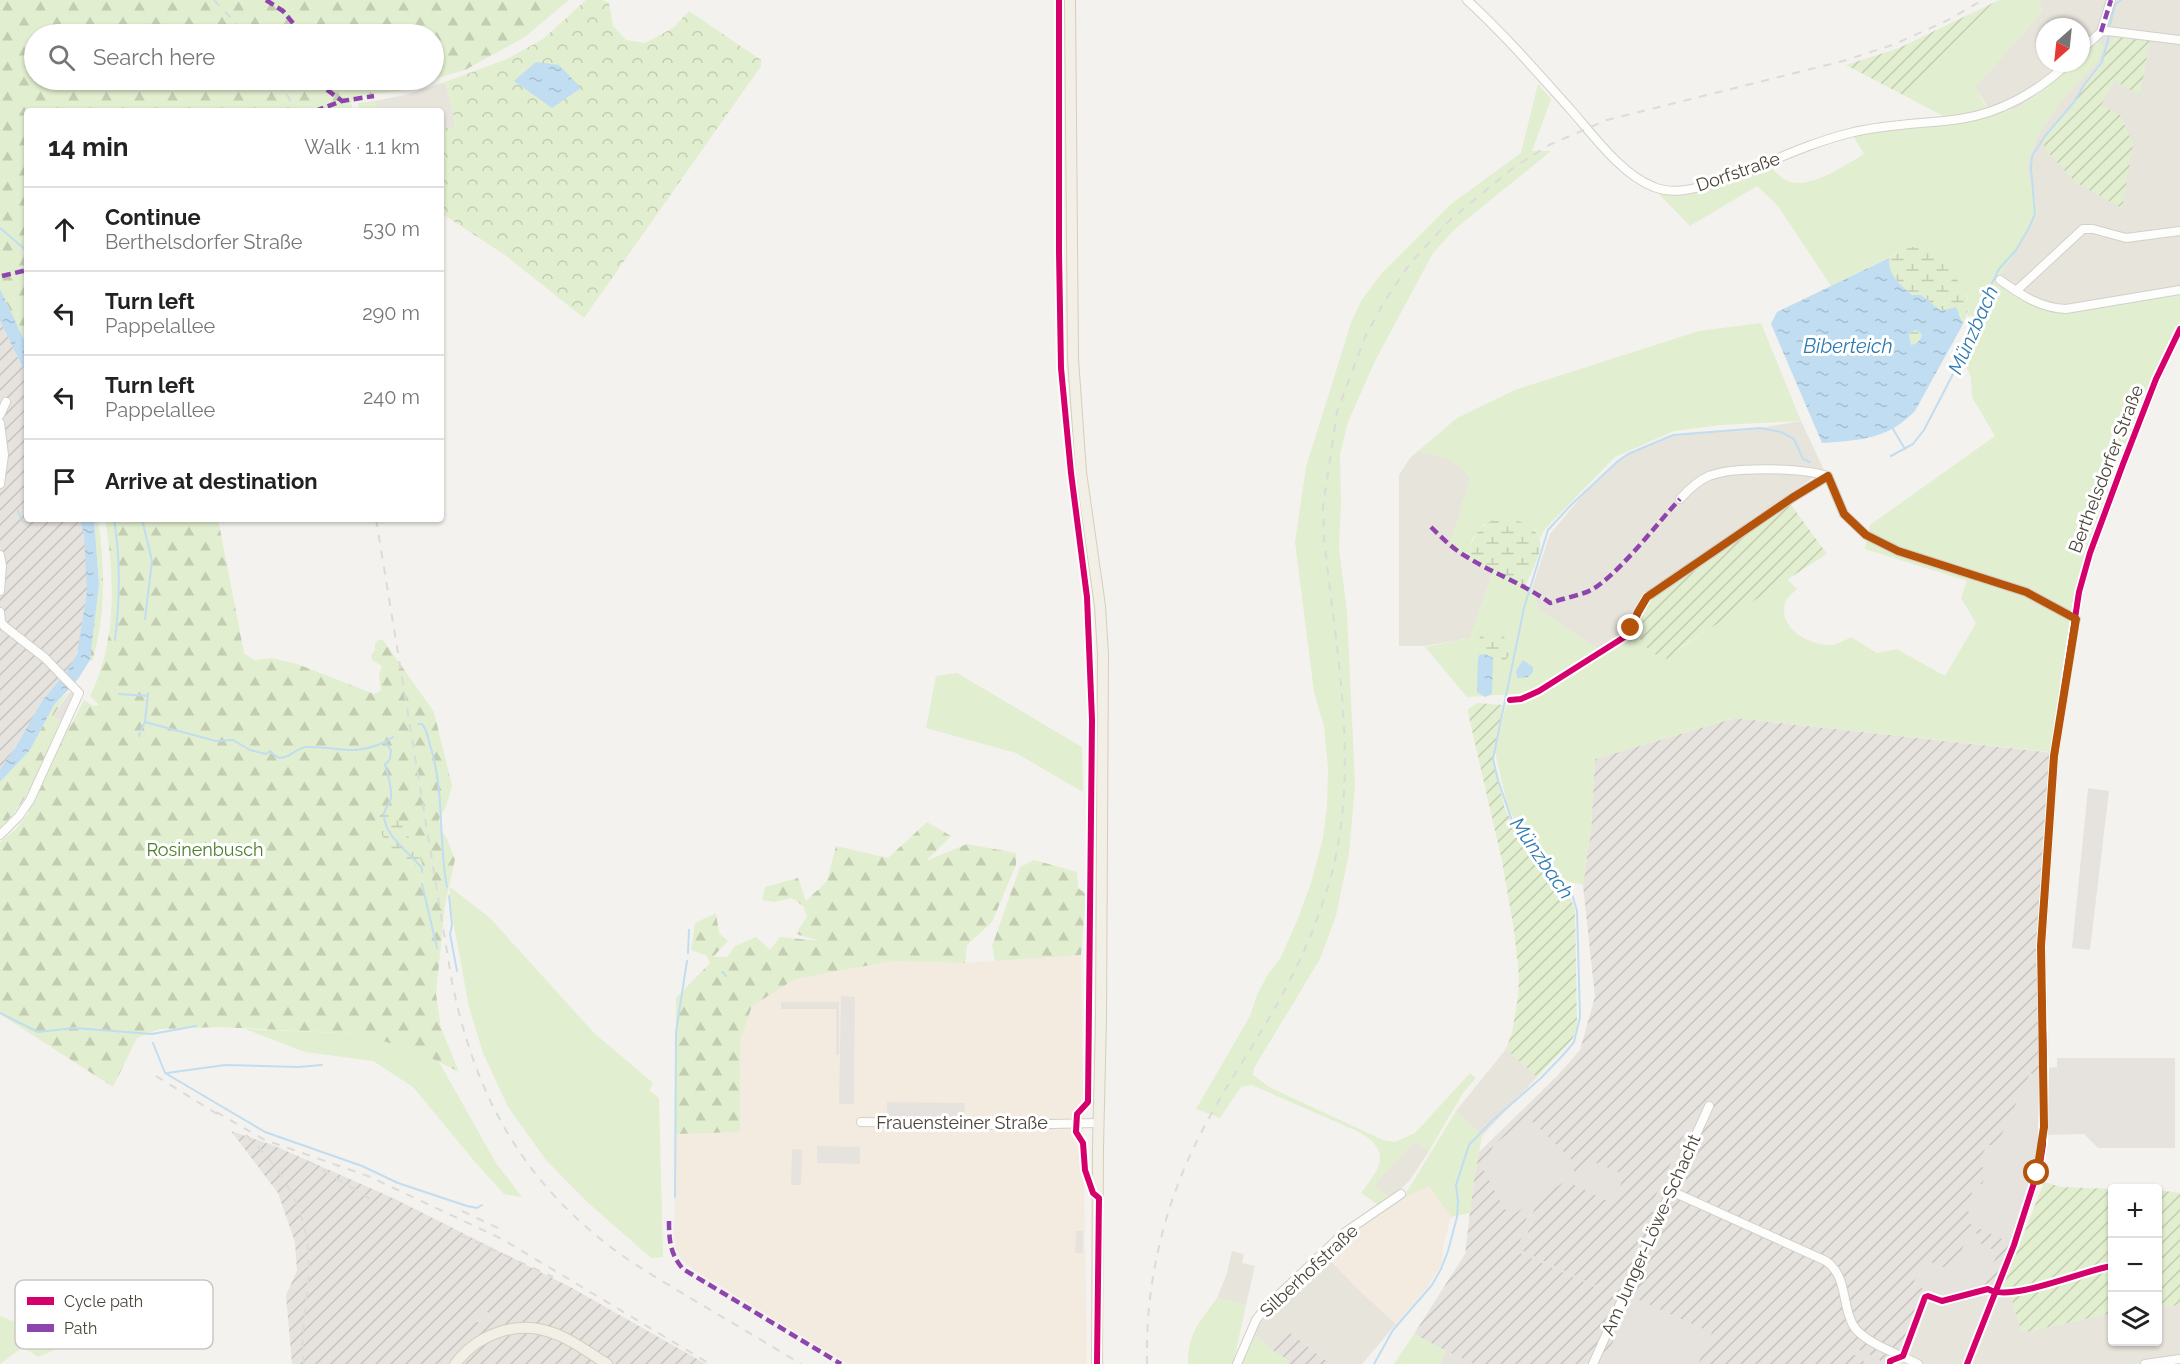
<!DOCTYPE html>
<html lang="en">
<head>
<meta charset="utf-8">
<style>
	body { margin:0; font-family:Raleway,sans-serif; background:#f2f2f2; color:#222 }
	.controls { position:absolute; right:18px; bottom:18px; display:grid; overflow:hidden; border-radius:6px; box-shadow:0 2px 4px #0004 }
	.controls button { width:54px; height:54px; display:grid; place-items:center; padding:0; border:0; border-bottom:2px solid #e0e0e0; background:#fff; color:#222; font:30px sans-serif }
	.compass { position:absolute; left:2036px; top:18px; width:54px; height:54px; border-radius:50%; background:#fff; box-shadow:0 2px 4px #0004; rotate:207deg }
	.stop { position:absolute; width:18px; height:18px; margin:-14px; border:4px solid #b45309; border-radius:50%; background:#fff }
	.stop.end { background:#b45309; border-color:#fff; box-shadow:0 2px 6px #0008 }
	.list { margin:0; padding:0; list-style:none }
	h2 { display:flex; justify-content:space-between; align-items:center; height:78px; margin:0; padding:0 24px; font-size:26px }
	h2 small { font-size:20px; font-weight:400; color:#767676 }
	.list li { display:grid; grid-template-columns:39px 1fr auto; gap:18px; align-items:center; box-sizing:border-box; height:84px; padding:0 24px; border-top:2px solid #e0e0e0 }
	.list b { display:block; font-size:22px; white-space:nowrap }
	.list p { margin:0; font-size:20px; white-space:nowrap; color:#767676 }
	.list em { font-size:20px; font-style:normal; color:#767676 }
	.icon { flex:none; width:33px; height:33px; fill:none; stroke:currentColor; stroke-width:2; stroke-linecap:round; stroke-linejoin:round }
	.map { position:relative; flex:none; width:2180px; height:1364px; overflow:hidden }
	.search { position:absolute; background:#fff; box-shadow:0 2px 4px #0004; left:24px; top:24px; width:420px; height:66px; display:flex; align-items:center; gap:15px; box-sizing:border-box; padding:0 21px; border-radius:33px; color:#767676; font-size:22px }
	.panel { position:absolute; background:#fff; box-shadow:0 2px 4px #0004; left:24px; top:108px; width:420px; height:414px; border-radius:6px }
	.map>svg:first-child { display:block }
	.residential { fill:#e7e4dc }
	.commercial { fill:#f3ebdf }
	.industrial { fill:url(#industrial-furrows) }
	.grass { fill:#e1eecf }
	.forest { fill:url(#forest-firs) }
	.wetland { fill:url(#wetland-marsh) }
	.park { fill:url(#park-crowns) }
	.garden { fill:url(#garden-furrows) }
	.parking { fill:#e6e3df }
	.water { fill:url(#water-ripples); fill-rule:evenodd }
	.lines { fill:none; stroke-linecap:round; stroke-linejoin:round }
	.stream { stroke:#c0ddf1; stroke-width:2 }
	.minor-casing { stroke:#d2d0cb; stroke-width:10 }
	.major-casing { stroke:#d6cebb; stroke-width:12 }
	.minor { stroke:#fdfdfc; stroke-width:8 }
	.major { stroke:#f2efe6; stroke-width:10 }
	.rail { stroke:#dbdbda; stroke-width:2; stroke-dasharray:8 8; stroke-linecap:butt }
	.quiet { stroke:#8e44ad; stroke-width:4.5; stroke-dasharray:9 4.5; stroke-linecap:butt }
	.cycleway-casing { stroke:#fff; stroke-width:10 }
	.cycleway { stroke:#d6006c; stroke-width:6 }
	.route { stroke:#b45309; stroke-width:8 }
	.labels { text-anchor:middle; stroke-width:6; stroke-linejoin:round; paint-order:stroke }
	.street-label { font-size:18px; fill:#4b4439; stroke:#fff }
	.park-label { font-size:18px; fill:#4a7f2a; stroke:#fff }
	.water-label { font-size:20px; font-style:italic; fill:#2e7ab2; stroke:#fff }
	.key { fill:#fff; stroke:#c9c7c4; stroke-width:1.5 }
	.key-label { font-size:16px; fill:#4b4439 }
</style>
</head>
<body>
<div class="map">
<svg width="2180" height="1364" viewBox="0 0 2180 1364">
	<defs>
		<pattern id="industrial-furrows" width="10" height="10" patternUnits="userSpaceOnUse" patternTransform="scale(1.5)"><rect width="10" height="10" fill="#e6e2de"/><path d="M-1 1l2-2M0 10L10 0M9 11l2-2" fill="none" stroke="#c7c3bf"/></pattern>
		<pattern id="forest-firs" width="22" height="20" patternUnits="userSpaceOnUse" patternTransform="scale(1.5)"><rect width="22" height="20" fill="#e1eecf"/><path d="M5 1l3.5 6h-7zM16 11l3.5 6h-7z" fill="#c3cdb2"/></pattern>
		<pattern id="wetland-marsh" width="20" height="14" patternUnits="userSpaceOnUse" patternTransform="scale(1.5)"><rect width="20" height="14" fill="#e1eecf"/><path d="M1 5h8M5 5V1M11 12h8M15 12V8" fill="none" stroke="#c3cdb2"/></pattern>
		<pattern id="park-crowns" width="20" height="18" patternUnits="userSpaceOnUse" patternTransform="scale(1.5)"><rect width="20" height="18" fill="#e1eecf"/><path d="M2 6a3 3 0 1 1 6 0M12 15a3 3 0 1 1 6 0" fill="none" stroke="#c3cdb2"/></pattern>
		<pattern id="garden-furrows" width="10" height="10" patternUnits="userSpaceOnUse" patternTransform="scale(1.5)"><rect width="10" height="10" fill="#e1eecf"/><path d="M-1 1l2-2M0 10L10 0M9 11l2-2" fill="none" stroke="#c3cdb2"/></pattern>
		<pattern id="water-ripples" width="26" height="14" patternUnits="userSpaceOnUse" patternTransform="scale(1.5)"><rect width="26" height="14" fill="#c0ddf1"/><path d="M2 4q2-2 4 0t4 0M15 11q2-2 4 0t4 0" fill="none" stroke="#a6bfcf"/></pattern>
	</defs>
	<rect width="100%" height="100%" fill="#f4f2ee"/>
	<path class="residential" d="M2038,0h142v290l-113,17 -26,-4 -41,-29 35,-53 2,-12 -10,-44 10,-28 61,-96 -17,16v-30h-36v36h29l-32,28 -24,17 -20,5 -10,-5 -13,-21 68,-76z
		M445,82l11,44 -7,2 -8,-1v-16h-62l-5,-10 31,-6z
		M1801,421l23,49 -177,123 -25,42 -24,14 -59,-39 -7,-22 18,-54 37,-44 31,-29 10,-7 45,-19 87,-7z
		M1418,451l32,8 16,13 4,7 -20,66 43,26 -23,67 -45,8h-26v-171l11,-17z
		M1506,1049l31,28 -55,59 -26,-25z
		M1415,1141l14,10 -19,29 -19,19 -17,-14z
		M1232,1251l12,3 -2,9 13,3 -9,39 -29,-7 10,-25z
		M1324,1254l35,36 37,34 -34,40h-26l-11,-4 -40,-31 -13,21 -19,-17 6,-12z
		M1988,1289l7,5h15l12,39 90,-20v29h46v-35l22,-2v59h-280l25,-67 3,-1 14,5z"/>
	<path class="commercial" d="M1081,955l6,409h-239l-154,-94 -12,-10 -6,-9 -2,-17 2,-100 64,-2v-91l12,-35 43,-27 97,-18 73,2z
		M1429,1186l22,31 -8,29 -1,18 -16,25 -30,35 -37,-34 -35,-36 20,-21 59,-35z"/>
	<path class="industrial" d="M0,321l27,55v143h53l4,17 3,39v16l-8,54 -5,16 -32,40 -28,49 -14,19z
		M1735,718l319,35 -13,187 -1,206 -45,148 -7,-5 -46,12 -14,-5 -3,1 -26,67h-458l5,-13 -32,-17 51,-80 9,-74 5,-28 78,-76 23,-26 15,-53 -12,-112 8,-55 4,-71z
		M231,1131l44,15 120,53 177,89 134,76h-414l-6,-69 11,-24 -2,-29 -17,-49z
		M1285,1329l40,31 11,4h-48l1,-3 -17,-11z"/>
	<path class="grass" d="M2000,0h38l5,11 -68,76c4,6 7,15 12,20 21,22 72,-31 87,-44h7v-6l18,-16 4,5 -4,14 -40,44 -22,33 -10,28 10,44 -2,12 -39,62c17,14 36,24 57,29l127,-17v26l-64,144 -38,113 -28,174 -315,-34 -140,41 -4,71 -8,55 -24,-6 -37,-47 -14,-24 -13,-56 11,-47 30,-7 90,-58 9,-14 2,7 38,19 111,-74 11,11c-4,4 -11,9 -12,14 -7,27 26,43 48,42 5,-1 12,-5 18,-8l26,16 20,-4 48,27 31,-53 -15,-25 6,-17 -102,-32 5,-24 125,-89 -23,-39 -1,-20 -8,-17 18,-44h-14l3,-10 -3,-10 -23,-33 -34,-16 -79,39 -53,-80 -21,-20 -67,40 -34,-35 6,-5h29l78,-20c6,5 12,12 19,15 22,9 57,-16 76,-27l-15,-25 71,-11 25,-1 -40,-21 88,-93z
		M1538,84l13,15 -19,52h19l-96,78 -22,24 -58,108 -27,61 -8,32 1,50 -2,44 8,64 8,173 -6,68 -13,63 -16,43 -66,109 -1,7 16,12 114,53 12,2 20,-9 55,-60 6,5 -13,15 -34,58 -14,-10 -41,44 17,14 -11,7 -19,-13c19,-25 32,-41 -2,-61l-107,-47 -11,2 -21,31 -24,-9 54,-93 7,-21 10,-19 14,-19 16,-36 14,-38 12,-45 4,-31 1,-39 -4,-42 -10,-34 -19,-150 11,-75 45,-144 10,-22 20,-27 70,-70 70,-51z
		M1761,323l40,98 -80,4 -47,6 -59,26 -70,72 -5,9 -5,-9 -51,-5 -12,15 -4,17 -18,-11 20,-66c-11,-20 -32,-23 -52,-28l39,-33 58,-28 184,-59z
		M1493,571l32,16 7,1 7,22 59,39 -69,44 -62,4 -42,-50 45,-9z
		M957,673l125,74 1,45 -67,-39 -90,-25 10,-52z
		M450,887l40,31 105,116 58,49 -4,7 10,8 4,159 -12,1 -65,-57 -40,-41 -38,-53 -25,-54 -14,-46 -20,-108z
		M245,1029l116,5 60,19 18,9 57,101 26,34 -18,-3 -29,-32 -62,-75 -40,-26 -68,-9z
		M1456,1111l26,25 -8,44 -4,33 -19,4 -22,-31 -26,12z
		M1217,1298l29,7 -13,59h-45c0,-32 11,-41 29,-66z
		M0,1316l44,17 13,16 -19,8 -15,-10 -23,17z
		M1253,1333l19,17 18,11 -2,3h-46z
		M1414,1334l32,17 -5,13h-47z"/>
	<path class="forest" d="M0,0h569l-44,37 -60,33 -31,9v-45h-400v46h397l-31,11 -45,5 -4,7 2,8h-326v235l-27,-57z
		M94,519h4c7,49 8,95 -6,143l-2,-2 9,-76z
		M105,519h113l26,134 10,7 18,-2 25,6 77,30 7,-3 -2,-17 3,-8 -10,-6 -1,-5 4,-5v-6l3,-4h5l51,72 18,74 -6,21 -7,12 2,11 6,9 8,20 -10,46 -9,89 5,34 18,44 -38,-19 -60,-19 -143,-7 -58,2 -23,9 -24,49 -113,-73v-172l15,-12 14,-17 -1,-2 12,-22 28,-63 4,-2 12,-24 9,6 6,-1 -9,-9c27,-54 25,-119 15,-177z
		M69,691l-16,25 8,4 -1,2c-16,37 -29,78 -60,106v-46l30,-32 24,-45z
		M927,822l24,14 -25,25 41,-17 49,9v12l-24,57 -25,23 -2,18 -73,-2 -97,18 -43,27 -12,35v91l-64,2v-136l34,-35 -3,-7 -16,-6 4,-27 21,-10 3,20 9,8 -15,16h14l8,-11 21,-9 14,13 10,-13 40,4 -24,-7 11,-18 -4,-10 -11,-8 -18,4 -12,-2 3,-13 33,-9 8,23 21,-20 9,-35 52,12z
		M1034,860l43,12 1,16 8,6 -5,61 -86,6 -3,-15 28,-79z"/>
	<path class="wetland" d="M1910,247c5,0 11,0 15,2 21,10 38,36 45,57l-7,18 -3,-10 -19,-3 -20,-16h-9c-13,-12 -23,-18 -23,-37z
		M1915,330l6,2c2,7 -4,12 -10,13l-2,-11z
		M1506,517c49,14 36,32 19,70l-57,-29c3,-22 14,-38 38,-41z
		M1499,628l13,23 -7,10 -12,-1v-2l-13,-3 -2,3 2,-24 9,-5z
		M381,814c23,-1 29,31 40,46l2,6 -1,2h-3c-20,-19 -37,-16 -41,-50z"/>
	<path class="park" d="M586,0h17l6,3 4,23 13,14 19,3 28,-15 16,-17 72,49v6l-177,252 -79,-63 -64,-42v-86l8,1 7,-3 -11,-43 62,-23 36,-20z
		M374,101l5,10h-20l-1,-8z"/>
	<path class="garden" d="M1993,3l-88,93 -59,-31 53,-17z
		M2113,37l37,2 -10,56 -25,-14 -14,24 19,10 13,29 -11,64 -47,-26 -31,-34 1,-12 29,-34 10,-17 10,-12z
		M1789,502l38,52 -146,93 -6,5 -1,6c-16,5 -39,-17 -38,-34 0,-10 7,-18 12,-26z
		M1478,703l25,2 -10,56 12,48 13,25 51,60 6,16 2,117 -5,13 -35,37 -31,-28 6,-16 6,-36 1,-21 -5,-46 -12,-69 -34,-148v-4z
		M2044,1182l18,5 50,2v124l-90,20 -12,-39h-15l21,-40z
		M2158,1190l22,3v112l-22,2z"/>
	<path class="parking" d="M70,692l8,5 -13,25 -12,-6z
		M2088,788l21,3 -19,159 -18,-2z
		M841,996l14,1 -1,107h-15z
		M781,1002h58v53h-3v-46h-55z
		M2057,1058h118v90h-77l-14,-14 -36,1 -1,-67 10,-1z
		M2030,1073l11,5 -1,68 -3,19 -23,72 -4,6 -46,-22 5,-10 -4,-2 11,-26 6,1 6,-14 -10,-5 9,-21 9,3z
		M887,1102l78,1 -1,15 -77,-1z
		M1695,1111l6,2 -46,100 -6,-3z
		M1533,1122l39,38 -3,4 5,5v5l4,3 7,-13h4l1,-4 35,15 -13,28 -46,-22 -55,35 -2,-5 -5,-2 -21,-40 11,-25 27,-20z
		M817,1146l43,1v17l-43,-1z
		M792,1149l10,1 -1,35h-10z
		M1529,1208l5,2 -11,41 76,36 5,4 -83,-37 -3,-5z
		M1076,1231h7v22h-8z
		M1970,1231l8,3 -3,7 23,11 -13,32 -43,13 -29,-13 11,-25 28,12z
		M1633,1297l79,36 -14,31h-95z
		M480,1308l9,5 -6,12 -9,-5z
		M1853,1347l26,12 3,5h-18l-1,-5 -13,-6z
		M1446,1351h1l27,13h-33z"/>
	<path class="water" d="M536,62l23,3 22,23 -29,20 -38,-27z
		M1889,258c0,19 10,25 23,37h9l20,16 15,-4 7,17 -48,87c-28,29 -55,29 -93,32l-51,-119 6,-12zM1915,330l6,3c2,6 -4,11 -10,12l-2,-11z
		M0,289l27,57v30l-27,-55z
		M80,519h14l5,65 -9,76 -12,19 -24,26 -24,45 -30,32v-13l14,-19 28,-49 27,-33 8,-14 10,-63 -3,-55z
		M1480,655l5,-1 8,4 -1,36 -7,3 -8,-5 1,-34z
		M1523,660l10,7v5l-5,5 -11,1 -1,-7z"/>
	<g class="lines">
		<path class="stream" d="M2110,25l5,-20 6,-5
			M0,228l27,23
			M1893,429l12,20
			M1891,456l22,-12 11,-14 43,-83 22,-58 10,-20 17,-19 14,-24 5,-12 -4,-45 1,-13 13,-20 29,-34 10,-17 18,-23 7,-26
			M18,511l4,10
			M114,519c7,41 6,80 1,121
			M142,519l10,42 -7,58
			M119,694l29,2
			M145,722l71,19 17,-1 17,10 16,4 4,-3c2,2 4,4 7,6 10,4 20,-10 30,-10 34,-1 44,10 78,-5l6,8 -1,9 -5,6c3,10 7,22 6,33 -1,6 -7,11 -7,17 0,21 26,38 38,53v4
			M418,724h4c5,6 6,13 8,21 15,47 8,95 17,142
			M141,730l4,-8 3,-29
			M139,736l1,-3
			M385,742l8,-5
			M422,884l15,64
			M449,896l3,29 -2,9 7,37
			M688,953l1,-23
			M722,972l2,1
			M725,975l1,1
			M0,1013l38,19 36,-4 78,6 44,-8
			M153,1043l12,30 100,59 97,34 36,17 69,23 10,2 5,-3
			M167,1073l58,-8 73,2 24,-2
			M675,1197l1,-165 11,-71
			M1374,1364l19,-34 39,-45 9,-16 7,-18 9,-34 1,-16 -2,-16 13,-40 23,-24 49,-43 23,-24 10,-12 6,-25 -3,-106 -5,-17 -48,-55 -13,-21 -13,-38 -5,-21 31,-151 24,-78 23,-25 47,-44 10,-7 45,-19 87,-7 21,4 13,7 9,20 7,3"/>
		<defs>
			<path id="minor" d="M1467,0c37,34 70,72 104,110 22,25 51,65 83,77 17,7 36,3 54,-2 48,-15 93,-40 142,-52 36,-9 73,-9 110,-14 41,-6 79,-28 108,-56
				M2101,32l10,-32
				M2081,50l20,-18 6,-1 73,9
				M2000,280c21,15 40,28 66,29l114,-19
				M2016,291l67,-62h10l33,9 54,-7
				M0,415l6,-13
				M0,423l4,32 -4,29
				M1680,499c8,-9 17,-18 29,-23 25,-10 93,-8 119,0l16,38 22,21 32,16 128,41 50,27
				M0,555l2,11 -2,25
				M1647,597l145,-99 36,-22
				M0,612l1,10 3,4 41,32 34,35 -49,107 -11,16 -19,19
				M861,1122l137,3 100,-2
				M1671,1191l155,70c22,16 15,42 27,64 9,17 48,30 65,39
				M1237,1364l19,-44 10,-13 78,-74 57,-39
				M1593,1364l116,-258
				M1967,1364l47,-119 26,-81 3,-20 1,-75 -3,-123 13,-190 25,-164 11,-39 33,-89 33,-85 24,-50
				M2145,1364l35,-5"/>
			<path id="major" d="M1070,0l3,359 8,113 19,134 3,48 -2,364 -3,129 -1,217
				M455,1364c22,-29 60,-44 95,-32 20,6 39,21 57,32"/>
		</defs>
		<use href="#minor" class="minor-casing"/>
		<use href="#major" class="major-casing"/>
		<use href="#minor" class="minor"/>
		<use href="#major" class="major"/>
		<path class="rail" d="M214,0l32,34
			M279,80l17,31
			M376,519l76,463c22,109 67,194 156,263 26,20 56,37 84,54 37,22 73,43 109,65
			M156,1076l66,41
			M216,1112l49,28 103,36 134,63 208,125
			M246,1135c42,38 68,88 62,146 -2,28 -8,55 -4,83
			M308,1161l69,42
			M462,1211l38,18
			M460,1235l93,42
			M1147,1364c-2,-75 15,-152 48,-219 29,-60 70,-113 99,-173 13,-25 23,-52 32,-79 37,-114 10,-240 -2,-355l-1,-32 14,-94 28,-75 18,-33 28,-42 40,-43 62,-51 36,-23 58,-25 236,-59 52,-17 51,-23 37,-21"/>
		<path class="quiet" d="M266,0l17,11 19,23
			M2101,32l10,-32
			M318,80l4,6 20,15
			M315,111l27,-10 32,-5
			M2,276l25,-6
			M1431,527c11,11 22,22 36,30 27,17 57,27 83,46 12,-4 25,-7 37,-11 28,-12 70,-69 93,-93
			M669,1221c0,19 1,33 14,48l158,95"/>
		<defs>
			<path id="cycleway" d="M1059,0v252l2,116 10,105 16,124 5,123 -4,382 -11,12 -1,18 7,11 2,27 8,23 6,5 -2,166
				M1510,700l11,-1 18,-8 87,-55 21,-39
				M1890,1364v-3l13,-5 22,-59 3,-1 14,5 46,-12c22,14 96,-19 124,-23
				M1967,1364l47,-119 26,-81 3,-20 1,-75 -3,-123 13,-190 25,-164 11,-39 33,-89 33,-85 24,-50"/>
		</defs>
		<use href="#cycleway" class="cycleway-casing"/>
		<use href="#cycleway" class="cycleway"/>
	</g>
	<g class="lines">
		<path class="route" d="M1631,628l7,-16 9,-15 145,-99 36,-22 16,38 22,21 32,16 128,41 50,27 -22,137 -13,190 3,181 -7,46"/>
	</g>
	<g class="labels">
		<g class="street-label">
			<text transform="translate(1738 172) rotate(-19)" y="6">Dorfstraße</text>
			<text transform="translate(2106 469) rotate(-69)" y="6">Berthelsdorfer Straße</text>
			<text x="962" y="1129">Frauensteiner Straße</text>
			<text transform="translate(1651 1235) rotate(-66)" y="6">Am Junger-Löwe-Schacht</text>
			<text transform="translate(1309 1271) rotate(-43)" y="6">Silberhofstraße</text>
		</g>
		<g class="park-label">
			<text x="205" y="856">Rosinenbusch</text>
		</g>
		<g class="water-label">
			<text transform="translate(1973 330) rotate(-66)" y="7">Münzbach</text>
			<text x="1848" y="353">Biberteich</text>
			<text transform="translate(1542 858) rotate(55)" y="7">Münzbach</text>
		</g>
	</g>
	<rect x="15" y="1280" width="198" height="69" rx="9" class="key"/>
	<rect x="27" y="1297" width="27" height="8" fill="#d6006c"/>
	<rect x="27" y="1324" width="27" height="8" fill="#8e44ad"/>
	<g class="key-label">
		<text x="64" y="1307">Cycle path</text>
		<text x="64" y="1334">Path</text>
	</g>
</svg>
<div class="controls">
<button>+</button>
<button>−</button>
<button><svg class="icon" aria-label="layers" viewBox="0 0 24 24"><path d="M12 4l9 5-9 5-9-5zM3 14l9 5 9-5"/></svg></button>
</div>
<svg class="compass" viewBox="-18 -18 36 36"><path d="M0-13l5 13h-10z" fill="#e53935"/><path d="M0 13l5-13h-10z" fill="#767676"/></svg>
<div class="stop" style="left:2037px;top:1173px"></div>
<div class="stop end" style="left:1631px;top:628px"></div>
<div class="search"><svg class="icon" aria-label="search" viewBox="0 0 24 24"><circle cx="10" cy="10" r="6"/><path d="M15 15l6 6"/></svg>Search here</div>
<section class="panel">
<h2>14 min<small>Walk · 1.1 km</small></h2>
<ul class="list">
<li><svg class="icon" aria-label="ahead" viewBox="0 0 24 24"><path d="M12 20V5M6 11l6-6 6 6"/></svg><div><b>Continue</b><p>Berthelsdorfer Straße</p></div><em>530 m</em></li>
<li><svg class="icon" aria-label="left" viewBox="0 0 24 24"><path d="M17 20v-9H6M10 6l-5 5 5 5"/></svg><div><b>Turn left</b><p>Pappelallee</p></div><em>290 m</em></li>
<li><svg class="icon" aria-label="left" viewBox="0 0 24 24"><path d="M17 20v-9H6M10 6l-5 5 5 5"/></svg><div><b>Turn left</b><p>Pappelallee</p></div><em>240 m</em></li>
<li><svg class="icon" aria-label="arrive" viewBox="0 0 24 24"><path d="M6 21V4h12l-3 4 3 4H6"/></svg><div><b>Arrive at destination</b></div></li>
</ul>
</section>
</div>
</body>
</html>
